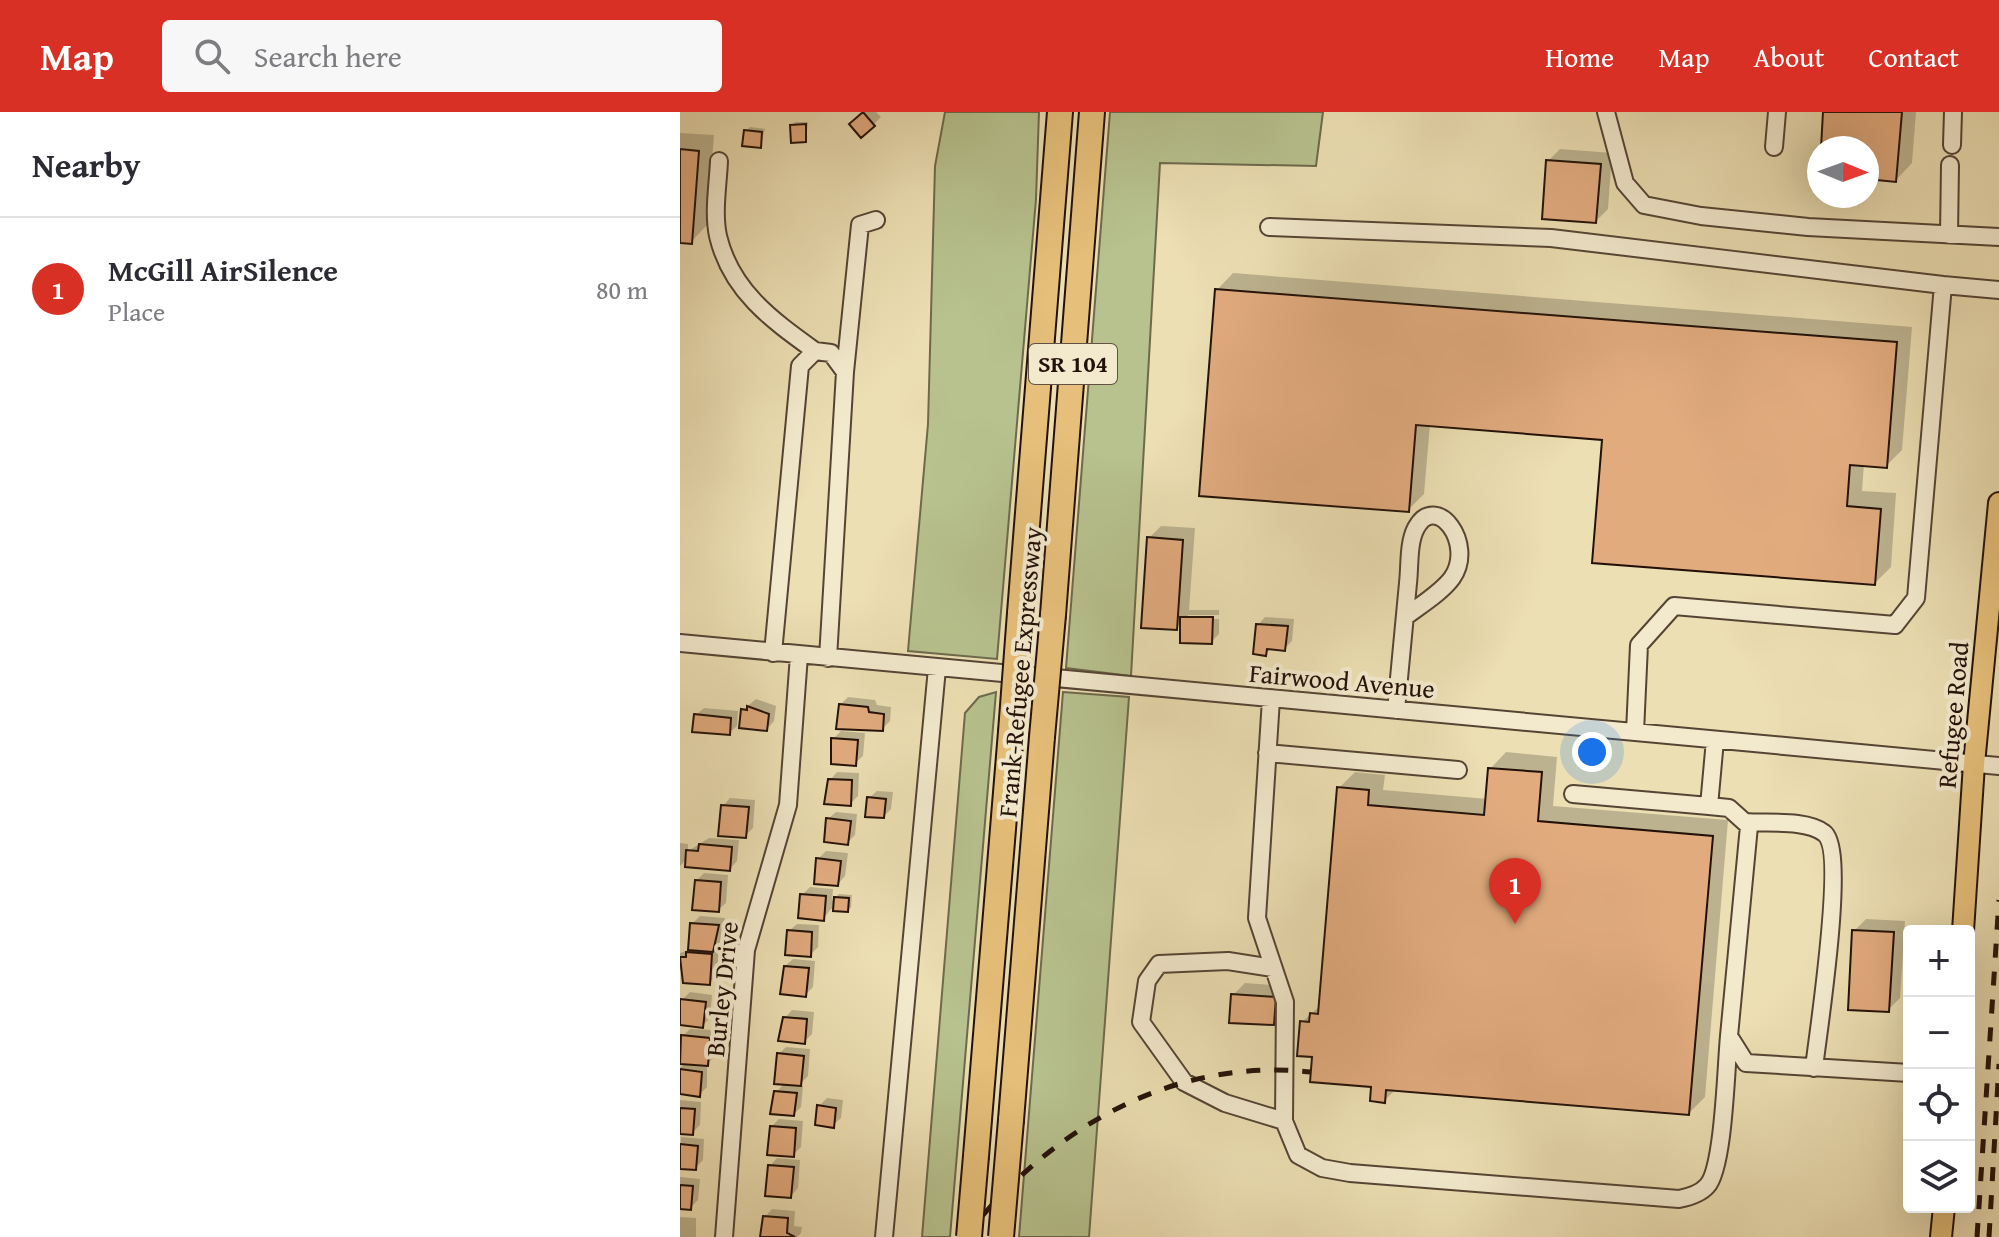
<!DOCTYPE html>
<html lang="en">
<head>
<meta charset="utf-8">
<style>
	body { margin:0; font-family:"Gentium Book Plus",serif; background:#f7f7f7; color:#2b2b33 }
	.controls { position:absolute; right:24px; bottom:24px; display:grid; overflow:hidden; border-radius:8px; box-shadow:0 8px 32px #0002 }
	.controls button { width:72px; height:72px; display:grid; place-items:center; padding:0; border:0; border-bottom:2px solid #e1e1e2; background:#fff; color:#2b2b33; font:40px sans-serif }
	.compass { position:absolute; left:1127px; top:24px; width:72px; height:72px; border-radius:50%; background:#fff; box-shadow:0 8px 32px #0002; rotate:91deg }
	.you { position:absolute; left:912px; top:640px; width:28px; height:28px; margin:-20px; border:6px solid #fff; border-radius:50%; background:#1a73e8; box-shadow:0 0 0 12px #1a73e833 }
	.badge { display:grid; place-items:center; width:52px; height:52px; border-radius:50%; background:#d93025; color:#fff; font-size:26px; font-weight:700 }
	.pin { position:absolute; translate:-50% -66px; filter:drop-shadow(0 2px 4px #0008) }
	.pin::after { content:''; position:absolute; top:42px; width:28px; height:24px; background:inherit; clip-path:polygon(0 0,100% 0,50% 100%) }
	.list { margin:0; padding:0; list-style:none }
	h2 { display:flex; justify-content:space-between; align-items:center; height:104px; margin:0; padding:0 32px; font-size:34px }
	h2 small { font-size:26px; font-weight:400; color:#7c7c81 }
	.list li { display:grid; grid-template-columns:52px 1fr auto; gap:24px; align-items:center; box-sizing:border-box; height:144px; padding:0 32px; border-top:2px solid #e1e1e2 }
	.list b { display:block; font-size:30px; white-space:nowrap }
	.list p { margin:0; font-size:26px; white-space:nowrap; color:#7c7c81 }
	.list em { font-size:26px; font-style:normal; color:#7c7c81 }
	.icon { flex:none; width:44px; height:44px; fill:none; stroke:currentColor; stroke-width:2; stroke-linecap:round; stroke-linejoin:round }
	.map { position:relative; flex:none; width:1319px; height:1125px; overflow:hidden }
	header { display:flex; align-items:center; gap:48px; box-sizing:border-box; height:112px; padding:0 40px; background:#d93025; color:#fff }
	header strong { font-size:38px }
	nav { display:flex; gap:44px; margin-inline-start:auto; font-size:28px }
	.search { width:560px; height:72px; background:#f7f7f7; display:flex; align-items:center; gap:20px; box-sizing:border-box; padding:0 28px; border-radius:8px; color:#7c7c81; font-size:30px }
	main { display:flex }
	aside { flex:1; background:#fff }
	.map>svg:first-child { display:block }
	.green { fill:#b7c28e; stroke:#6d6a4c; stroke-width:2 }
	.shadow { fill:#0003 }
	.building { fill:#e1ab7e; stroke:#231109; stroke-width:2 }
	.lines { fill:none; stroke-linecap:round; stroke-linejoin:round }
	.minor-casing { stroke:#554434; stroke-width:20 }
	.major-casing { stroke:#231109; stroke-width:24 }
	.highway-casing { stroke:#231109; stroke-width:28 }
	.minor { stroke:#f3eace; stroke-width:16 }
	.major { stroke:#e6c07a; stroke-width:20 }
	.highway { stroke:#e6c07a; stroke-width:24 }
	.rail { stroke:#231109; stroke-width:5; stroke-dasharray:14 14; stroke-linecap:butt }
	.highway-bridge-casing { stroke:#231109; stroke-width:28; stroke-linecap:butt }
	.highway-bridge { stroke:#e6c07a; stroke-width:24 }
	.labels { text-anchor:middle; stroke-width:8; stroke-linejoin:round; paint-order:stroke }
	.shield { fill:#f3eace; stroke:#615244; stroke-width:2 }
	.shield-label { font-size:24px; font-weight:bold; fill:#231109 }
	.street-label { font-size:26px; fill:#231109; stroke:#f3eace }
</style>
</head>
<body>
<header>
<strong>Map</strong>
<div class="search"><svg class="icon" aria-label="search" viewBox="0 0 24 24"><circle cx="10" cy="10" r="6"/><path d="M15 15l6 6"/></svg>Search here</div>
<nav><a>Home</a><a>Map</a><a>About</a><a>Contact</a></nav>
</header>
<main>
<aside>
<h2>Nearby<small></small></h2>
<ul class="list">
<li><span class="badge">1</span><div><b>McGill AirSilence</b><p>Place</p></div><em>80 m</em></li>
</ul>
</aside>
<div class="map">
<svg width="1319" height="1125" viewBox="0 0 1319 1125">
	<rect width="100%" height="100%" fill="#ecdfb3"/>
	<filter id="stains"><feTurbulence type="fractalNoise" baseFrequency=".0025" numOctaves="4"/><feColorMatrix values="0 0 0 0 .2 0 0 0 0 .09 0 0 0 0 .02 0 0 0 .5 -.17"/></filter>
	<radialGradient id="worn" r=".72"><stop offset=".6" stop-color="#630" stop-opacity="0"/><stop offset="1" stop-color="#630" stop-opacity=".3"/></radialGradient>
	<path class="green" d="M265,0h94l-3,87 -39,460 -89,-8 20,-227 7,-258z
		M430,0h213l-7,54 -156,-3 -29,513 -65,-8z
		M316,580l-46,545h-28l43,-524 14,-16z
		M383,580l66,5 -40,540h-70z"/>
	<path class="shadow" d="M185,0h11l5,5 -8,8h-22z
		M1145,0h91l-4,51 -16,17 -29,-3v-29h-44z
		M115,10h13l-2,18 -14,-14z
		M70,15l15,2 -5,17 -14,-15z
		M0,21l34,2 -7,90 -16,17 -11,-1z
		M880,37l52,4 -4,56 -12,12 -48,-60z
		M553,161l679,54 -10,123 -16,16 -22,-2 -2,27 34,2 -5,74 -16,16 -271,-145 -174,-14 -6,70 -16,16 -191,-220z
		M481,414l34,2 -6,82h30v5h-31v4h31v15l-8,8 -29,-20 -6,6 -27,-90z
		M585,505l29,2 -2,22 -7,7h-13l-6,5 -8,-28z
		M168,585l27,3 2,5 14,2 -1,14 -8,8 -41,-25z
		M76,587l20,7 -2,15 -7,8 -24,-19z
		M24,596l34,3 -1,15 -8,7 -33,-18z
		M161,619l24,2 -2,23 -8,7 -22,-24z
		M826,640l51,5 -4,49 175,14 -23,277 -16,16 -293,-24 -12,12 -11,-16 -59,-29 -12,-34 18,-16 19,-218 16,-16 30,3 -2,15 105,9 2,-30z
		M157,660l22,1 -1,23 -8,8 -20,-24z
		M197,679l16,1 -2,17 -7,7 -15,-18z
		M50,686l25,2 -2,28 -8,8 -22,-30z
		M156,700l21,2 -2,21 -8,8 -19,-24z
		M29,726l30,2 -2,21 -7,8 -43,-10 -7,7v-23l8,1v7z
		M146,739l22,2 -3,23 -7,8 -20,-25z
		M24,761l24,2 -2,28 -8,7 -22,-29z
		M130,775l23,2 -1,12 7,-7 13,1 -1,12 -3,3 -17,-1 -8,10 -21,-24z
		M20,804l25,2 -5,24 -5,5h4l-2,28 -8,8 -29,-13v-17l10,-3 2,-26z
		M1186,807l39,2 -5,77 -12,12 -34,-79z
		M117,812l22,1 -1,22 -8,8 -21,-24z
		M113,847l22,2 -2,26 -8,8 -20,-29z
		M565,871l42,3 -2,25 -12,12 -40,-28z
		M10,880l22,3 -2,23 -8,8 -22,-3 2,-23z
		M112,898l22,2 -2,22 -8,8 -19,-24z
		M10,917l27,1 -2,26 -8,8v23l-8,8 -19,-3v-24l6,-5 -3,-27z
		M106,935l24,2 -2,27 -9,9 4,1 -2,21 -7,7 -18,-22 9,-9 -6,-29z
		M147,986l16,2 -2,18 -8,7 -14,-19z
		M0,988l21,2 -1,23 -8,8 -12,-1z
		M99,1007l24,2 -2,26 -9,9 -21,-29z
		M1,1025l23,2 -1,21 -8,8 -15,-1z
		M97,1046l23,2 -2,28 -7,8 -21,-30z
		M0,1065l20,2 -2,21 -8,8 -10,-1z
		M92,1097l23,2 -1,15 8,1 -1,6 -4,4h-35l3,-20z
		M0,1105l16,1v19h-16z"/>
	<path class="building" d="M183,0l12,14 -14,12 -12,-14z
		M1143,0h79l-6,70 -29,-3v-31h-46z
		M126,12v18l-15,1 -1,-18z
		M64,18l18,2 -1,16 -19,-2z
		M0,37l19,2 -7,93 -12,-1z
		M866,48l55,4 -5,59 -54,-4z
		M535,177l682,53 -10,126 -37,-3 -3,41 34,3 -6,76 -283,-22 10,-123 -186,-15 -7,87 -210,-16z
		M467,425l36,3 -6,90 -36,-2z
		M500,505h33l-1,27 -32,-1z
		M576,512l32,2 -3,25 -18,-2 -1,7 -13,-2z
		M159,592l29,3 1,5 15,2 -1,17 -47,-2z
		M67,594l22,8 -2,17 -28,-3 2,-19 6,1z
		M14,602l37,4 -1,17 -38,-3z
		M151,626l27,2 -2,26 -25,-2z
		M808,656l54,4 -4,49 175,15 -24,279 -303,-25 -1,13 -15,-2 1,-14 -61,-5 2,-25 -15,-1 3,-35 9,1 1,-9 8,1 19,-227 32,3 -1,15 116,10z
		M148,667l24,1 -1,26 -27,-2z
		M187,685l19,2 -2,19 -19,-1z
		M41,693l28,2 -3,31 -28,-2z
		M146,706l25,3 -3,24 -24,-3z
		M19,732l33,3 -2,24 -45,-4 1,-17 12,1z
		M136,746l25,3 -3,25 -24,-2z
		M15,768l26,2 -2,30 -27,-2z
		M120,782l26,2 -2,25 -26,-3z
		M154,785l15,1 -1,14 -15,-1z
		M10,811l29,2 -6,27 -25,-2z
		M107,818l25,2 -1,25 -26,-2z
		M1172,818l42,2 -5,80 -41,-2z
		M6,840l26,2 -2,31 -27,-2 -3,-26h6z
		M104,854l25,2 -3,29 -26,-3z
		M551,882l45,3 -2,28 -45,-2z
		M0,887l26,3 -3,26 -23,-3z
		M103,905l24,2 -2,25 -27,-3z
		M1,923l29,3 -2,28 -28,-2z
		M97,941l27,3 -3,30 -27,-2z
		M0,957l22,3 -2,25 -20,-3z
		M94,979l23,2 -3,23 -24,-2z
		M137,993l19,3 -2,20 -19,-3z
		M0,996l15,1 -2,26 -13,-1z
		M90,1014l26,2 -2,29 -27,-2z
		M0,1032l18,2 -2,24 -16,-1z
		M88,1053l26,2 -3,31 -26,-2z
		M0,1073l13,1 -2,24 -11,-1z
		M83,1104l25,2 -1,15 8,4h-35z"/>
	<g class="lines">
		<defs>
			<path id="minor" d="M926,0l19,71 19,22 57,11 107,11 191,10
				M1272,33l1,-33
				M1094,35l3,-35
				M39,49c-1,23 -6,52 -1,75 13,55 54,84 97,115
				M589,115l282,11 392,47
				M1269,123l1,-70
				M165,260l15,-147 16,-5
				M0,531l1319,123
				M93,541l27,-287 15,-15 16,2 14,19 -17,286
				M591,587l-14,219 28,84 -1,119 14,34 24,13 28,5 329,26c10,-2 21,-5 28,-13 17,-18 19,-120 22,-150
				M716,598c4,-42 8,-85 12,-127 2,-17 0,-40 8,-55 20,-37 60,16 36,50 -11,15 -33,28 -47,39
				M955,620l4,-87 35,-39 221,19 21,-27 27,-313 56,5
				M1035,628l-6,66 20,2 20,18 -20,210 17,27 163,10
				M587,641l191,17
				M893,682l136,12
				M1065,710c21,2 61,-3 79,11 23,17 -6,199 -10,235
				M593,856l-45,-7 -69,3 -12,17 -6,41 43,60 41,21 59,18
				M44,1125l22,-287 42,-145 11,-150
				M204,1125l53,-569"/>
			<path id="major" d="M1283,819l11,-167 25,-261
				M1261,1125l3,-30"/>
			<path id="highway" d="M340,501l40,-501
				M373,503l39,-503
				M331,1008l31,-383
				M296,1044l35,-424"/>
		</defs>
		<use href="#minor" class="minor-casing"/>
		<use href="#major" class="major-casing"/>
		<use href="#highway" class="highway-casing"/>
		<use href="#minor" class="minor"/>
		<use href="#major" class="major"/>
		<use href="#highway" class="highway"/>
		<path class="rail" d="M285,1125c84,-108 207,-180 346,-165
			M1297,1125l22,-337
			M1309,1125l10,-173"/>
		<defs>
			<path id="highway-bridge" d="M331,620l9,-119
				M362,625l11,-122
				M289,1125l7,-81
				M321,1125l10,-117"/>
		</defs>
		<use href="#highway-bridge" class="highway-bridge-casing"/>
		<use href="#highway-bridge" class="highway-bridge"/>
	</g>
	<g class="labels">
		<rect class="shield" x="349" y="232" width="88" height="40" rx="6"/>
		<g class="shield-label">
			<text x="393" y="260">SR 104</text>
		</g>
		<g class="street-label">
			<text transform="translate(340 560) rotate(-85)" y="9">Frank-Refugee Expressway</text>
			<text transform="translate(662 569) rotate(5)" y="9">Fairwood Avenue</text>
			<text transform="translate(1273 603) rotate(-85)" y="9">Refugee Road</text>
			<text transform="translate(42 877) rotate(-84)" y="9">Burley Drive</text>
		</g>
	</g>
	<rect width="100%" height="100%" filter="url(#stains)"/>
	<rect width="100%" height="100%" fill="url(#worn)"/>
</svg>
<div class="controls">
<button>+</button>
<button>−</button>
<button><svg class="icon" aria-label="locate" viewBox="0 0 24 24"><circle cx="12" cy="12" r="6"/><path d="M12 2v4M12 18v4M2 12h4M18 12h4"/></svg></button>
<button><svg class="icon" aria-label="layers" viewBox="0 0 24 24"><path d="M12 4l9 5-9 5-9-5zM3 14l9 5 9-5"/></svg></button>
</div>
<svg class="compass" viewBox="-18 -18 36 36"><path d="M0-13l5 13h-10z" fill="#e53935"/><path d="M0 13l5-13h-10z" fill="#7c7c81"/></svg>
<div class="you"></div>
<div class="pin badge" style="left:835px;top:812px">1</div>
</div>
</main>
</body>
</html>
